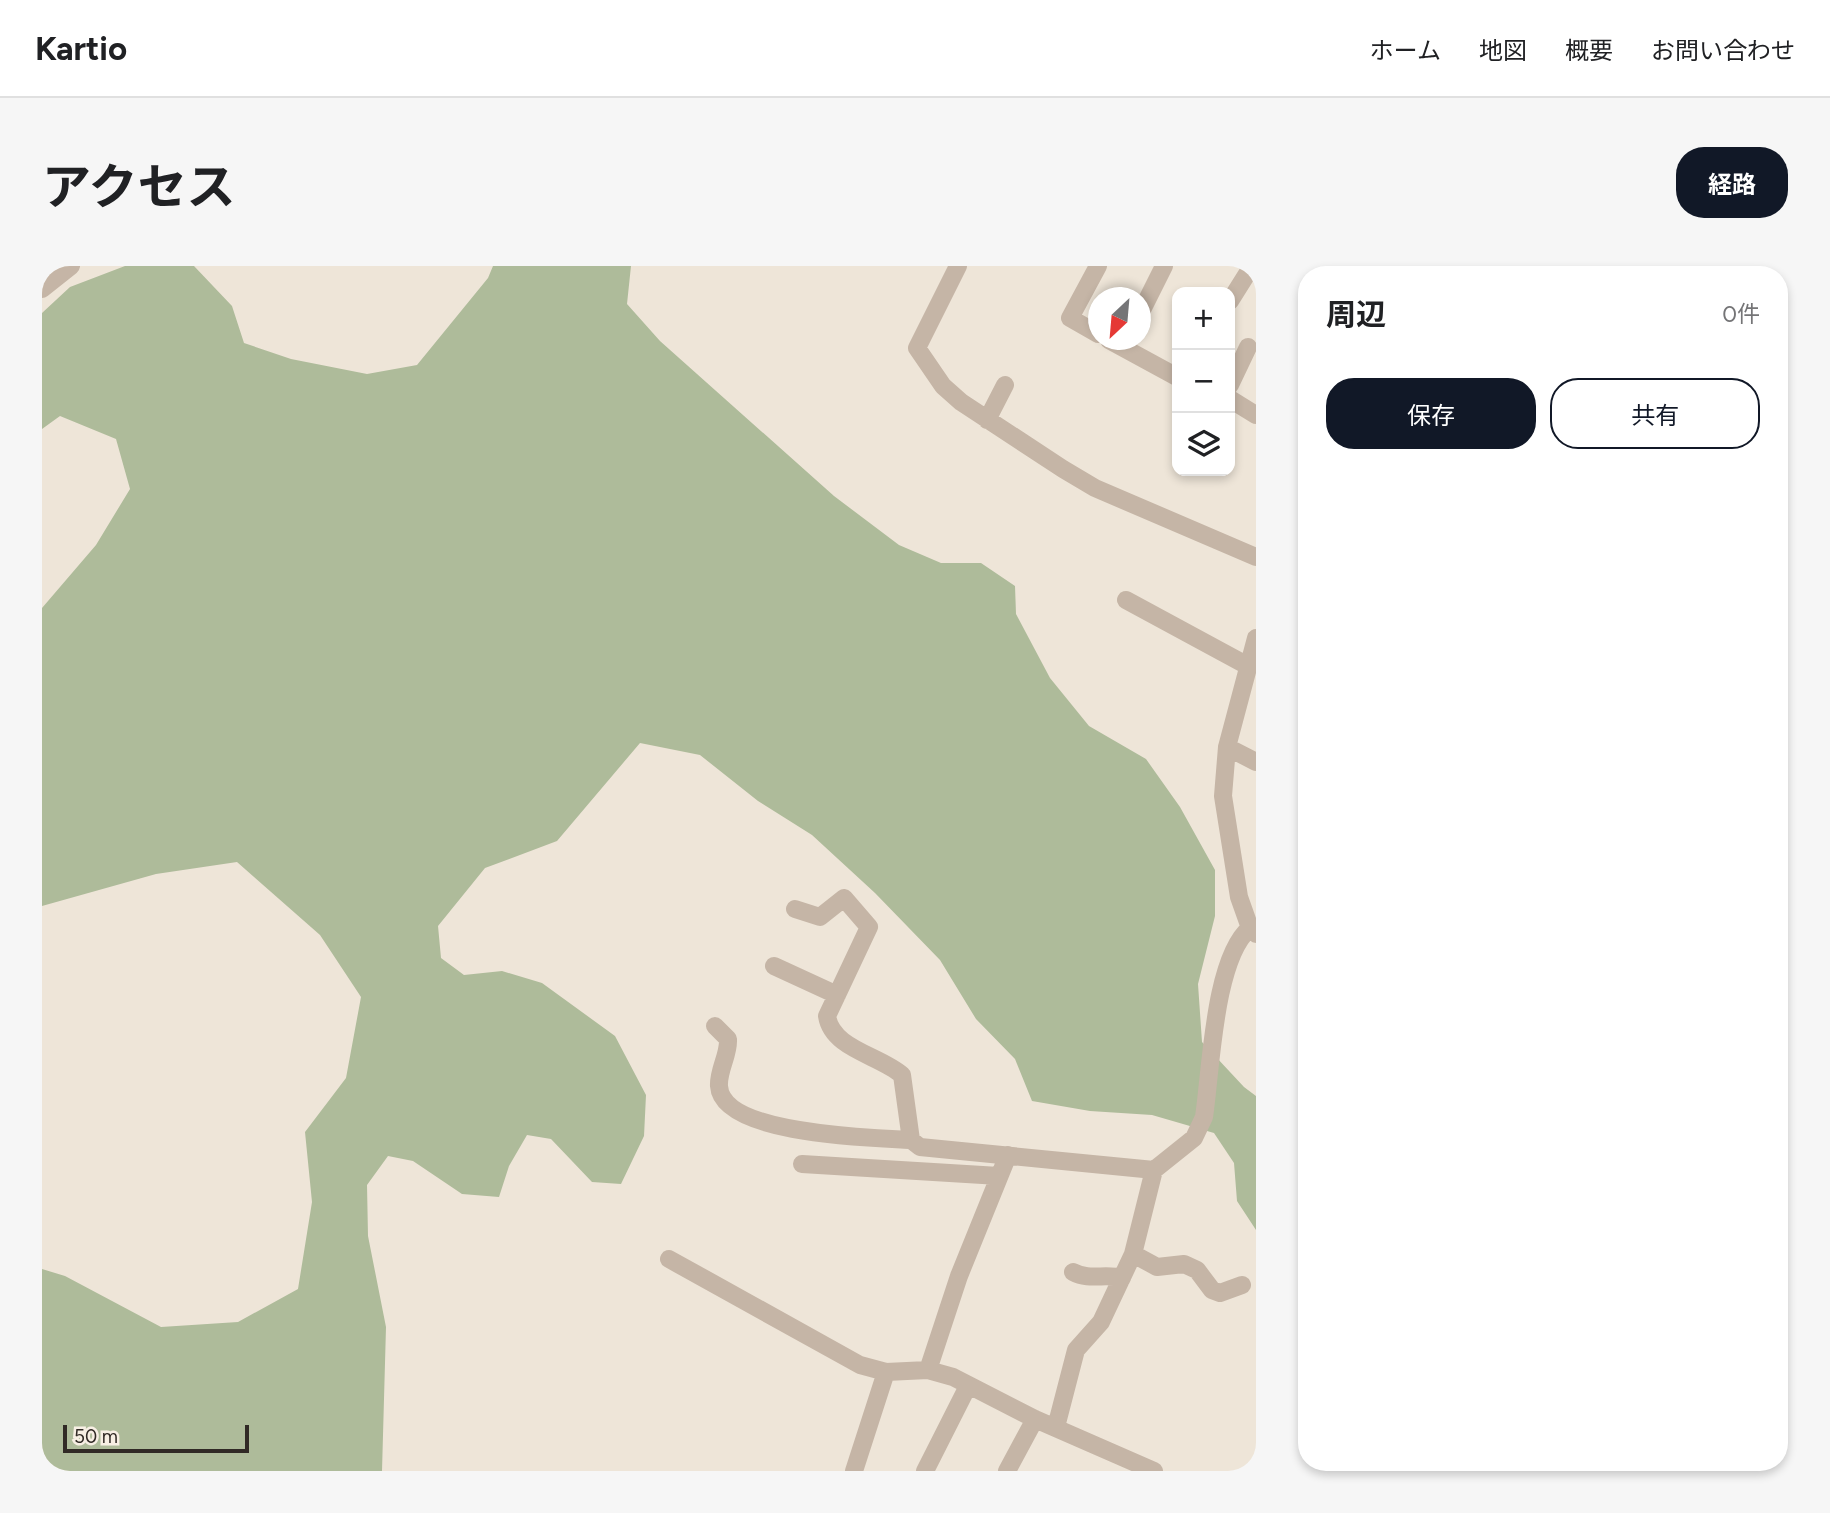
<!DOCTYPE html>
<html lang="ja">
<head>
<meta charset="utf-8">
<style>
	body { margin:0; font-family:Figtree,"Noto Sans JP",sans-serif; background:#f6f6f6; color:#202124 }
	.controls { position:absolute; right:21px; top:21px; display:grid; overflow:hidden; border-radius:14px; box-shadow:0 4px 10px #0003 }
	.controls button { width:63px; height:63px; display:grid; place-items:center; padding:0; border:0; border-bottom:2px solid #e0e0e0; background:#fff; color:#202124; font:35px sans-serif }
	.compass { position:absolute; left:1046px; top:21px; width:63px; height:63px; border-radius:50%; background:#fff; box-shadow:0 4px 10px #0003; rotate:206deg }
	.scale { position:absolute; left:21px; bottom:18px; width:186px; box-sizing:border-box; padding-left:7px; border:4px solid #312a26; border-top:0; font-size:19px; line-height:24px; white-space:nowrap; color:#312a26; -webkit-text-stroke:5px #f7efe4; paint-order:stroke }
	.list { margin:0; padding:0; list-style:none }
	h2 { display:flex; justify-content:space-between; align-items:center; height:91px; margin:0; padding:0 28px; font-size:30px }
	h2 small { font-size:23px; font-weight:400; color:#757577 }
	.actions { display:flex; gap:14px; padding:21px 28px }
	.actions a { flex:1; padding:16px 0; border:2px solid #111827; border-radius:28px; text-align:center; font-size:24px; color:#111827 }
	.actions .main { background:#111827; color:#fff }
	.icon { flex:none; width:38px; height:38px; fill:none; stroke:currentColor; stroke-width:2; stroke-linecap:round; stroke-linejoin:round }
	.map { position:relative; flex:none; width:1214px; height:1205px; overflow:hidden; border-radius:28px }
	header { display:flex; align-items:center; gap:42px; box-sizing:border-box; height:98px; padding:0 35px; background:#fff; border-bottom:2px solid #e0e0e0 }
	header strong { font-size:33px }
	nav { display:flex; gap:38px; margin-inline-start:auto; font-size:24px }
	.intro { display:flex; align-items:center; justify-content:space-between; box-sizing:border-box; height:168px; padding:0 42px }
	h1 { margin:0; font-size:49px }
	.button { padding:18px 32px; border-radius:28px; background:#111827; color:#fff; font-size:24px; font-weight:700 }
	main { display:flex; gap:42px; padding:0 42px }
	aside { flex:1; background:#fff; border-radius:28px; box-shadow:0 4px 10px #0003 }
	.map>svg:first-child { display:block }
	.green { fill:#aebb9a }
	.lines { fill:none; stroke-linecap:round; stroke-linejoin:round }
	.street { stroke:#c5b5a6; stroke-width:18 }
</style>
</head>
<body>
<header>
<strong>Kartio</strong>
<nav><a>ホーム</a><a>地図</a><a>概要</a><a>お問い合わせ</a></nav>
</header>
<div class="intro"><h1>アクセス</h1><a class="button">経路</a></div>
<main>
<div class="map">
<svg width="1214" height="1205" viewBox="0 0 1214 1205">
	<rect width="100%" height="100%" fill="#eee5d8"/>
	<path class="green" d="M83,0h69l38,40 12,37 47,16 76,15 50,-9 71,-87 5,-12h138l-4,38 33,37 174,155 65,49 42,18h40l34,23 1,28 34,64 39,48 57,33 34,48 35,63v46l-17,68 4,58 42,45 12,9v134l-19,-29 -3,-38 -20,-30 -62,-18 -62,-4 -58,-10 -17,-42 -39,-40 -36,-59 -65,-67 -63,-58 -54,-34 -58,-46 -60,-12 -83,98 -72,27 -47,58 3,32 23,17 38,-4 40,12 73,53 31,59 -2,41 -23,48 -29,-2 -41,-43 -24,-4 -18,31 -10,31 -37,-3 -49,-33 -25,-5 -21,29 1,51 18,91 -4,144h-340v-202l23,7 96,51 77,-5 60,-33 14,-87 -7,-70 41,-54 15,-81 -41,-62 -83,-73 -81,12 -114,32v-298l54,-63 34,-56 -14,-50 -56,-23 -18,13v-116l28,-26z"/>
	<g class="lines">
		<path class="street" d="M916,0l-41,82 26,38 18,16 102,67 32,19 161,69
			M1056,0l-28,52 28,16
			M0,23l29,-23
			M1188,35l22,-35
			M1098,48l24,-48
			M1067,74l68,37
			M1188,119l18,-38
			M1188,133l26,16
			M945,154l18,-35
			M1084,334l122,66
			M1214,372l-29,109 -4,49 16,101 11,31 6,6
			M1185,481l29,15
			M753,643l25,8 24,-19 25,29 -42,89c5,33 52,39 75,59l9,65
			M732,700l63,29
			M673,760l13,13c1,16 -10,31 -9,47 3,49 155,52 192,54l9,7 234,23
			M760,898l197,12
			M1091,988l24,13 27,-3 13,6 15,20 8,3 22,-8
			M627,993l191,106 26,7 42,-2 25,7 82,42 119,52
			M1031,1006c17,9 32,1 49,6
			M886,1104l31,-94 49,-121
			M1014,1161l20,-77 25,-28 32,-68 21,-84 40,-32 10,-21c7,-47 10,-159 46,-189
			M812,1205l32,-99
			M883,1205l43,-85
			M965,1205l28,-52"/>
	</g>
</svg>
<div class="controls">
<button>+</button>
<button>−</button>
<button><svg class="icon" aria-label="layers" viewBox="0 0 24 24"><path d="M12 4l9 5-9 5-9-5zM3 14l9 5 9-5"/></svg></button>
</div>
<svg class="compass" viewBox="-18 -18 36 36"><path d="M0-13l5 13h-10z" fill="#e53935"/><path d="M0 13l5-13h-10z" fill="#757577"/></svg>
<div class="scale">50 m</div>
</div>
<aside>
<h2>周辺<small>0件</small></h2>
<ul class="list">
</ul>
<div class="actions"><a class="main">保存</a><a>共有</a></div>
</aside>
</main>
</body>
</html>
